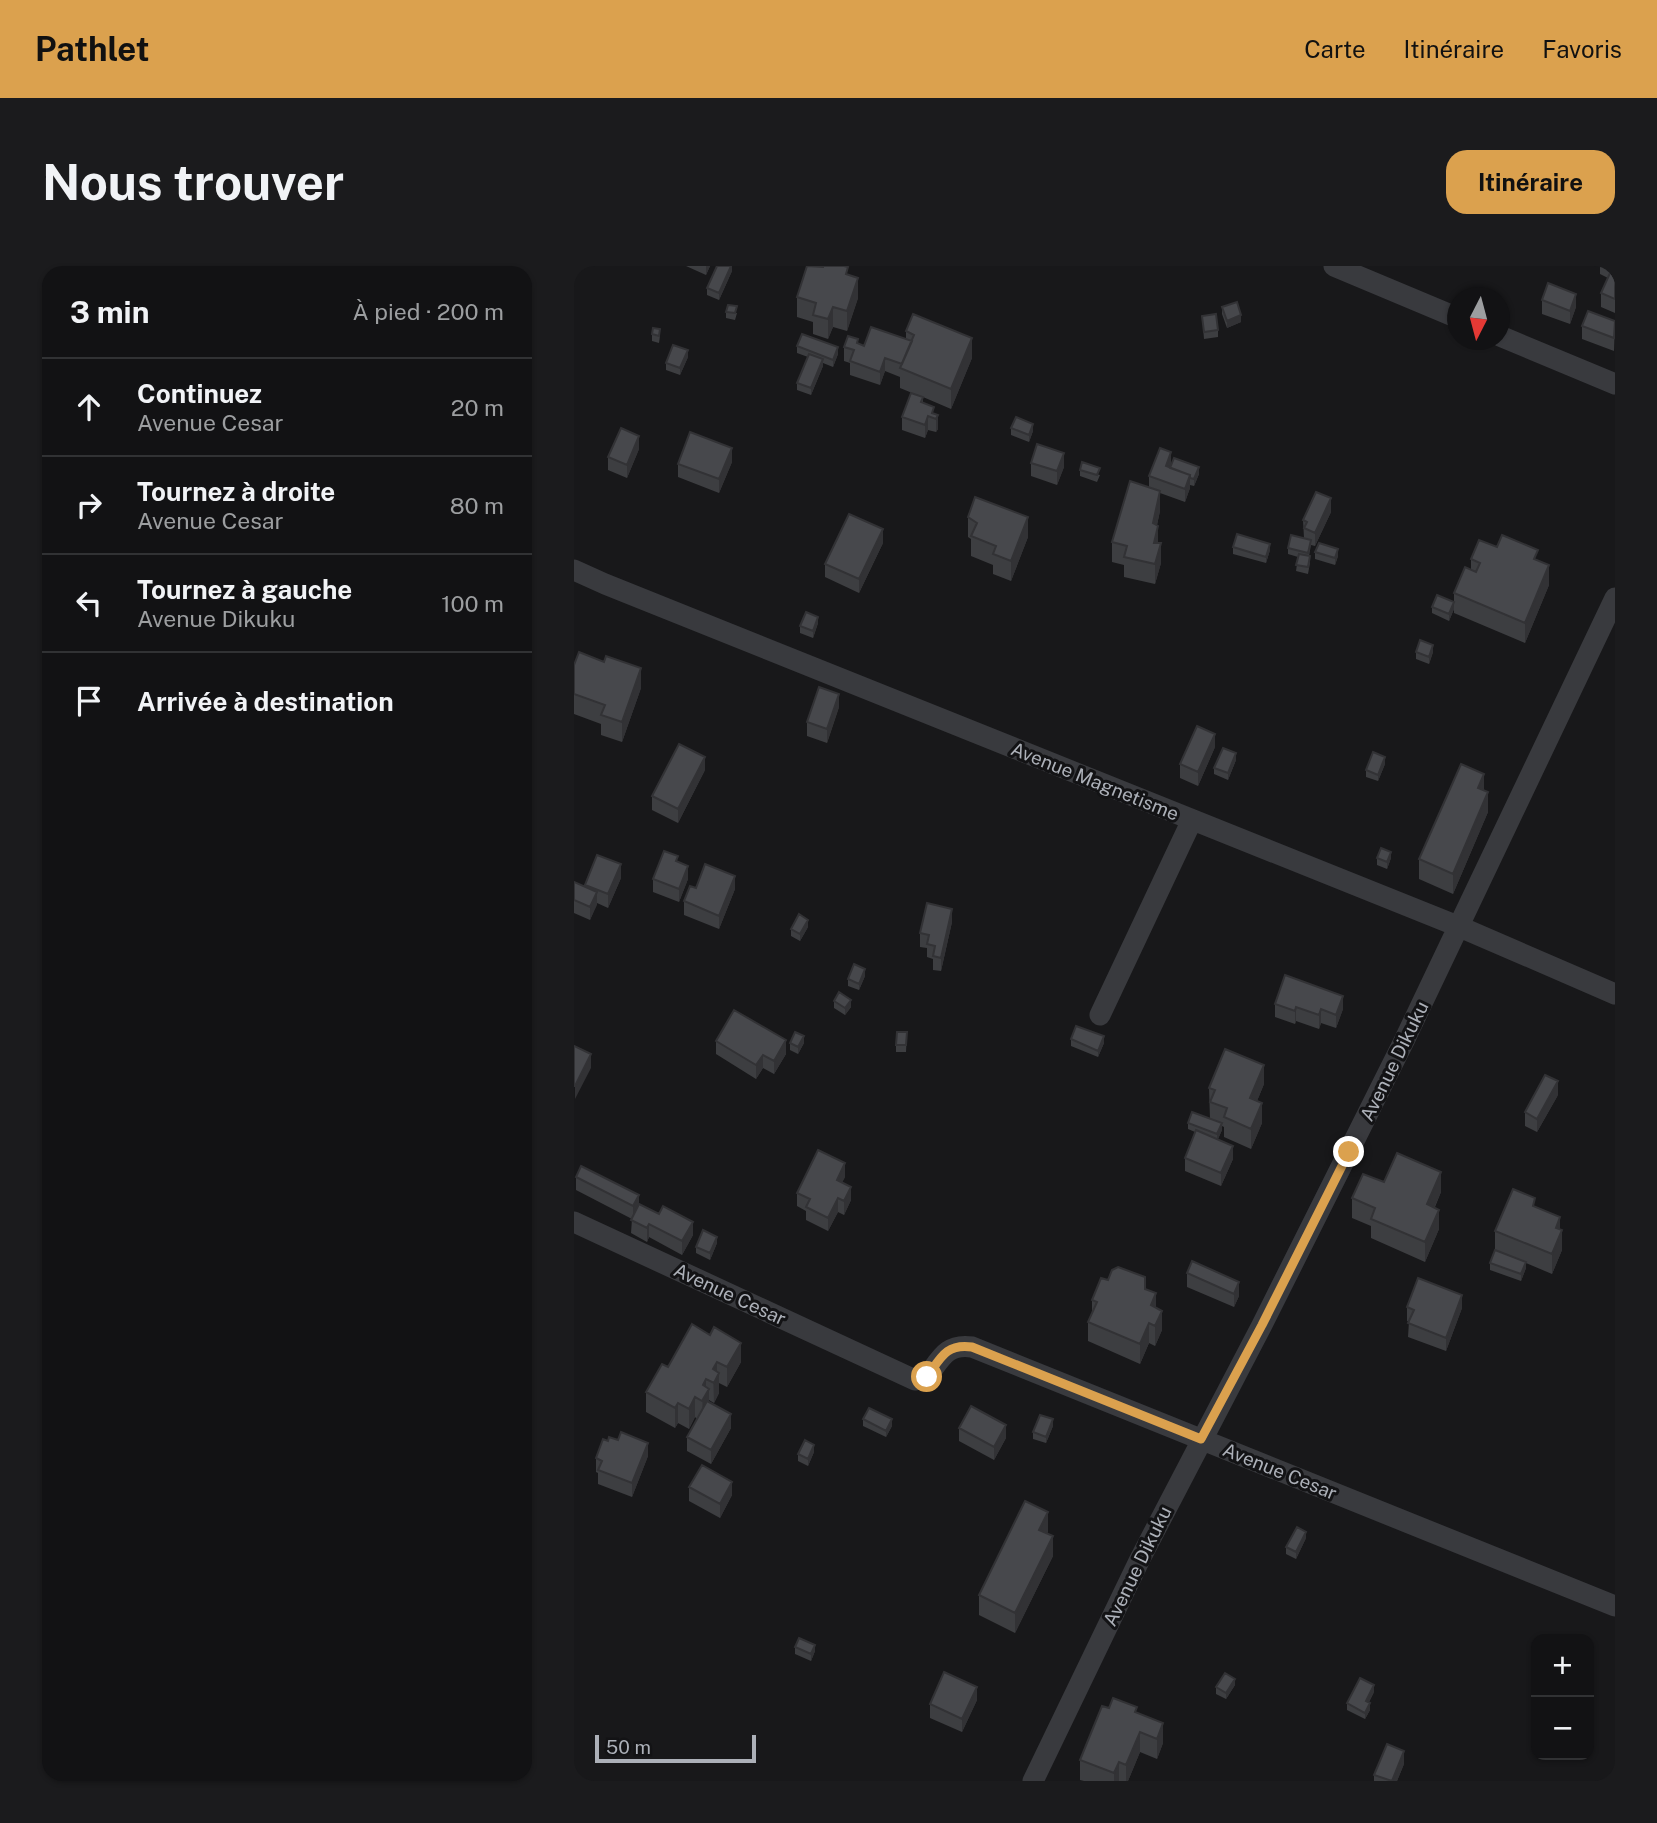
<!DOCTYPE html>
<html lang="fr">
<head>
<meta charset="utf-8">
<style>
	body { margin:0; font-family:"Public Sans",sans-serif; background:#1b1b1d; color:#f1f3f6 }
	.controls { position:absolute; right:21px; bottom:21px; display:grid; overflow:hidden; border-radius:14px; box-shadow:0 2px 5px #0004 }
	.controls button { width:63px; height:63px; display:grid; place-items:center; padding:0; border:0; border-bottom:2px solid #313234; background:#121214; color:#f1f3f6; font:35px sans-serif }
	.compass { position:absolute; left:873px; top:21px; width:63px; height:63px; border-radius:50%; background:#121214; box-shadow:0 2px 5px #0004; rotate:186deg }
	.scale { position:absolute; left:21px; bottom:18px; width:161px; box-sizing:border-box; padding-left:7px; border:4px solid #acb0b8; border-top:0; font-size:19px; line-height:24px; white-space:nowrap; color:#acb0b8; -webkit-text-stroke:5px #131315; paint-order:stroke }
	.stop { position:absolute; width:21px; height:21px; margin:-16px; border:5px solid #dba14e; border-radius:50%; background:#fff }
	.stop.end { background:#dba14e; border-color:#fff; box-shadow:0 2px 7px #0008 }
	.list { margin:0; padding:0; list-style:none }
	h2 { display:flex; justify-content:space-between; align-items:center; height:91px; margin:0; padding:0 28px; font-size:30px }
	h2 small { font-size:23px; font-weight:400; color:#9c9ea0 }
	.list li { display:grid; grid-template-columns:46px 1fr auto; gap:21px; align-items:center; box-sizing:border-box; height:98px; padding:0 28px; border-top:2px solid #313234 }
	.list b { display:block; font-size:26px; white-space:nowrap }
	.list p { margin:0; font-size:23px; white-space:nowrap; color:#9c9ea0 }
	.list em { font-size:23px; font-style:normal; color:#9c9ea0 }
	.icon { flex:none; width:38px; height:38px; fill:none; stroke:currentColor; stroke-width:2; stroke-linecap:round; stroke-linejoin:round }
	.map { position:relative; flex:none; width:1041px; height:1515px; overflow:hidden; border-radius:21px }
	header { display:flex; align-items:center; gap:42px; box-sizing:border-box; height:98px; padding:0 35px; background:#dba14e; color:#111 }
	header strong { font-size:33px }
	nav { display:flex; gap:38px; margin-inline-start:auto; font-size:24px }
	.intro { display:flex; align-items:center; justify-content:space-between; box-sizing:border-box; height:168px; padding:0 42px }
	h1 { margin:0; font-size:49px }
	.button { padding:18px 32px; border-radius:21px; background:#dba14e; color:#111; font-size:24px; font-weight:700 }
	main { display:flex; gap:42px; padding:0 42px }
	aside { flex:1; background:#121214; border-radius:21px; box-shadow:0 2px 5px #0004 }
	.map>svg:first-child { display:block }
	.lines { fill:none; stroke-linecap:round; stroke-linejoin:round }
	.street { stroke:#393a3e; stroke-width:21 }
	.wall { fill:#3d3e41 }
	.shaded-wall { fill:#323235 }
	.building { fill:#47484c; stroke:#323235; stroke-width:2 }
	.route { stroke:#dba14e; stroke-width:9 }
	.labels { text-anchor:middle; stroke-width:6; stroke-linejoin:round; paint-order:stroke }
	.street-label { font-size:19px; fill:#acb0b8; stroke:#131315 }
</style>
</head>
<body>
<header>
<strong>Pathlet</strong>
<nav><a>Carte</a><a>Itinéraire</a><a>Favoris</a></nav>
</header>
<div class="intro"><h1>Nous trouver</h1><a class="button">Itinéraire</a></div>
<main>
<aside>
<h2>3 min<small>À pied · 200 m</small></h2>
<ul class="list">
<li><svg class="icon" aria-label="ahead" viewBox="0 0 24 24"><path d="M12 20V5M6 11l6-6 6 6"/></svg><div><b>Continuez</b><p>Avenue Cesar</p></div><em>20 m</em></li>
<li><svg class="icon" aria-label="right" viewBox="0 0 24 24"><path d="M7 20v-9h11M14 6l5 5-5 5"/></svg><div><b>Tournez à droite</b><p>Avenue Cesar</p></div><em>80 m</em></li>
<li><svg class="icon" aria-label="left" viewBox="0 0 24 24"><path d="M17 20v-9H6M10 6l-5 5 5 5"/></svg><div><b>Tournez à gauche</b><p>Avenue Dikuku</p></div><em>100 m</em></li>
<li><svg class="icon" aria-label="arrive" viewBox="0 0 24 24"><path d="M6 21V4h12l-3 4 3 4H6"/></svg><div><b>Arrivée à destination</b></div></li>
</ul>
</aside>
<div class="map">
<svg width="1041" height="1515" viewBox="0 0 1041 1515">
	<rect width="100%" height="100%" fill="#18181a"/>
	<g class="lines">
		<path class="street" d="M760,0l124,52
			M926,70l115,48
			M0,304l31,14 855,343 155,67
			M526,749l92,-195
			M0,956l341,158 12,-3c13,-17 19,-34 45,-30l643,259
			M459,1515l107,-222 122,-234 142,-284 211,-443"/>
	</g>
	<path class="wall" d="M112,0h24l-4,9z
		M158,0v5l-13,29 -12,-5v-7z
		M1026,0h15v47l-14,-6v-14l7,-15 -8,-4z
		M274,9l10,23 -11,33 -14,-4 -5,12 -15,-5v-12l-16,-5v-20z
		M968,34l34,7 -6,17 -28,-10z
		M648,41l19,15 -14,6 -5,-14z
		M152,46l11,1 -2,7 -9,-2z
		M628,50l16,14v7l-14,2z
		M1041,55l-1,30 -32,-12v-13z
		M332,65l66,27 -21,51 -28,-12v6l11,11 4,1v14l-2,3 -8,-2 -3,8 -23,-8v-13l20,-20 -22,-9v-11l-15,-6 -5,14 -30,-10v-12l-6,-2v-14l14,-3 6,2 42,-7z
		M78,68l8,2 -1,7 -7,-2z
		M223,80l41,8 -5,13 -10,-4v3l-12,29 -14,-5v-7l11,-26 -11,-4z
		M114,91l-8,18 -14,-5v-7z
		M437,162l22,3 -4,11 -18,-7z
		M65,183l-12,29 -19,-8v-13z
		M158,196l-13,31 -41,-16v-13z
		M457,197l33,4 -7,18 -26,-9z
		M597,200l28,8 -5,12 -4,-1v3l-5,14 -25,-9v18l-3,14 1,18 3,20 -6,21 -31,-7v-12l-12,-3v-20l37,-55v-11z
		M506,204l20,5 -3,7 -17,-6z
		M757,246l-16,34 -4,-1 -2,11 1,7 -2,11 -12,-3 2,-14 -10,-3v-6l16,-10 -1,-18z
		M394,251l60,20 -17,44 -18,-7v-9l-22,-9v-17l-3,-2z
		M309,277l-24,50 -34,-16v-13z
		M659,281l37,3 -4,13 -33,-9z
		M923,281l41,13 11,25 -24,58 -71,-30v-20l17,-24v-10z
		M741,286l23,4 -3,9 -20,-6z
		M858,341l22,2 -5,12 -17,-8z
		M244,357l-5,15 -13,-5v-7z
		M842,386h17l-4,12 -13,-5z
		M0,399l67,23 -19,54 -21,-7v-11l-27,-10z
		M265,441l-12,36 -20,-7v-14z
		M641,481l-17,39 -18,-8v-14z
		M662,494l-8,20 -14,-6v-6z
		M811,498l-7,17 -12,-4v-7z
		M131,504l-27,53 -26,-13v-14z
		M910,524l4,22 -35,82 -34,-15v-20z
		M803,592h14l-4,11 -10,-4z
		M104,596l10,17 -9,23 -26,-10v-13z
		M47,612l-13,30 -11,-5 -7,17 -16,-7v-31l11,5v-2z
		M122,622l39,1 -16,40 -35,-14v-14z
		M378,656l-11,49 -8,-1v-11l-6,-2v-9l-7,-1v-14z
		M234,661l-8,14 -9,-5v-7z
		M291,710l-6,14 -11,-4v-7z
		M260,735l17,6 -6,8 -11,-7z
		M701,738l68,5 -7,19 -15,-5 -2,6 -23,-8 -1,3 -20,-7z
		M333,766l-1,20h-10v-7z
		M497,773l33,4 -6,14 -27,-11z
		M142,775l70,13 -12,20 -11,-6 -7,11 -40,-25z
		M216,777h14l-6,11 -8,-4z
		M690,818l-7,17 5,22 -11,26 -27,-12v-10l-2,-1v4l-4,9 15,20 -12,27 -36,-15v-13l10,-26 -7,-3v-6l22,-4 -1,-31z
		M984,829l-21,37 -12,-6v-14z
		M2,911l63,28 54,30 -11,20 -33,-18 -2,5 -16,-9 1,-14 -56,-29z
		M271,911l-3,5 9,18 -7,15 -6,-3 -10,19 -22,-11v-9l-9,-5v-13z
		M810,916l57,10 -6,15 4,22 -14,33 -54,-24v-12l-19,-8v-20z
		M961,941l25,22 2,21 -10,24 -26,-11v5l-5,13 -31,-11v-7l5,-12v-20z
		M143,977l-7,17 -14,-7v-6z
		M613,1007l52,23 -5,11 -47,-20z
		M534,1014l37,9 11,19 6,22 -7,16 -6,-3 -9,21 -52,-23v-19l4,-8v-14z
		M833,1041l55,1 -16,43 -38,-14 1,-16h-2z
		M118,1058l49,38 -14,25 -8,-4v10l-5,10 -5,-3v2l22,26 -20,36 -24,-13v-14l10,-18 -2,-2 -6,12 -11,-6 -3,5 -29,-16v-20l22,-25z
		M289,1153l29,7 -6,11 -23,-11z
		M479,1160l-7,17 -13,-4v-7z
		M385,1162l47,10 -12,22 -35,-19z
		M44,1174l30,16 -16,41 -34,-13v-11l-2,-1v-14l12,-17z
		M240,1186l-6,14 -10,-5v-7z
		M115,1221l43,8 -12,23 -31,-17z
		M474,1266l-1,2 6,22 -38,77 -36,-18v-20z
		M732,1272l-10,21 -10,-5v-7z
		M221,1381l20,4 -4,10 -16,-7z
		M661,1419l-9,14 -10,-5v-7z
		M800,1426l-5,10 1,8 -5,9 -18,-9v-7z
		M403,1434l-15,32 -32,-14v-14z
		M535,1442l28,5 26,30 -6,16 -17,-7 -12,29h-44l-4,-1v-20z
		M830,1498l-7,17h-23v-6z"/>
	<path class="shaded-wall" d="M132,0h4l-4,9z
		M157,0h1v5l-13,29v-7z
		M284,12v20l-11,33v-20z
		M1002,28v13l-6,17v-13z
		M259,41v20l-5,12v-20z
		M667,49v7l-14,6v-7z
		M398,72v20l-21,51v-20z
		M264,81v7l-5,13v-7z
		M114,84v7l-8,18v-7z
		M311,92v13l-5,14v-13z
		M249,93v7l-12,29v-7z
		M364,149v14l-2,3v-13z
		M354,150v14l-3,8v-13z
		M459,158v7l-4,11v-7z
		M65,170v13l-12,29v-13z
		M158,182v14l-13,31v-14z
		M597,186v14l-5,14v-14z
		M490,187v14l-7,18v-14z
		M625,201v7l-5,12v-7z
		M616,209v13l-5,14v-13z
		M586,225v20l-7,32v-20z
		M757,232v14l-16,34v-13z
		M454,251v20l-17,44v-20z
		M584,260v20l-4,-3z
		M309,263v14l-24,50v-14z
		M587,277v20l-6,21v-20z
		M696,278v6l-4,13v-6z
		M764,283v7l-3,9v-7z
		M975,299v20l-24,58v-20z
		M880,336v7l-5,12v-7z
		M244,351v6l-5,15v-7z
		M859,379v7l-4,12v-7z
		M67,402v20l-19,54v-20z
		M265,428v13l-12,36v-14z
		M641,468v13l-17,39v-14z
		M662,487v7l-8,20v-7z
		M131,491v13l-27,53v-14z
		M811,491v7l-7,17v-6z
		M910,508v20l-6,-6z
		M914,526v20l-35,82v-20z
		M817,586v6l-4,11v-7z
		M47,598v14l-13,30v-14z
		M114,600v13l-9,23v-13z
		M161,610v13l-16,40v-13z
		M23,626v13l-7,15v-13z
		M378,643v13l-11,49v-13z
		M234,654v7l-8,14v-7z
		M291,703v7l-6,14v-6z
		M769,730v13l-7,19v-13z
		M277,734v7l-6,8v-7z
		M722,741v14l-1,3v-13z
		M747,743v14l-2,6v-14z
		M230,770v7l-6,11v-7z
		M530,770v7l-6,14v-6z
		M212,774v14l-12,20v-13z
		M17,788v14l-16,31v-13z
		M189,789v13l-7,11v-14z
		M690,799v19l-14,34v-20z
		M984,815v14l-21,37v-13z
		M688,837v20l-11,26v-20z
		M648,857v7l-5,11v-7z
		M659,880v13l-12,27v-13z
		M271,897v14l-8,16v-13z
		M867,906v20l-14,32v-20z
		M277,921v13l-7,15v-14z
		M65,929v13l-6,12v-14z
		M264,932v14l-10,19v-13z
		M865,944v19l-14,33v-20z
		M986,951v17l2,-4v20l-10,24v-20l4,-26z
		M119,956v13l-11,20v-14z
		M75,958v13l-2,5v-14z
		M143,971v6l-7,17v-7z
		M952,996v6l-5,13v-7z
		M665,1016v14l-5,11v-13z
		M582,1027v20l-5,12v-20z
		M888,1029v13l-16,43v-13z
		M588,1045v19l-7,16v-20z
		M575,1057v20l-9,21v-20z
		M167,1077v19l-14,25v-20z
		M143,1096v15l2,-4v20l-5,10 -1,-34z
		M132,1113v15l3,-5v19l-7,13 1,-36z
		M121,1131v20l-6,12v-20z
		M104,1137v20l-3,5v-20z
		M157,1148v14l-20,36v-14z
		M318,1153v7l-6,11v-6z
		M479,1153v7l-7,17v-6z
		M432,1159v13l-12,22v-13z
		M74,1177v13l-16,41v-14z
		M240,1179v7l-6,14v-7z
		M158,1216v13l-12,23v-14z
		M474,1246v20l-9,18v-20z
		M732,1266v6l-10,21v-7z
		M479,1270v20l-38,77v-20z
		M241,1379v6l-4,10v-7z
		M661,1413v6l-9,14v-6z
		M800,1419v7l-8,16v-7z
		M403,1421v13l-15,32v-13z
		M796,1437v7l-5,9v-6z
		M589,1457v20l-6,16v-20z
		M566,1466v20l-12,29h-2v-16z
		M830,1485v13l-7,17h-5z
		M545,1496v19h-5v-8z"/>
	<path class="building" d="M143,0h14l-12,27 -12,-5z
		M233,0l16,1v-1h21l4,1 -2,7 12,4 -11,33 -14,-4 -5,12 -15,-4 3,-12 -19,-6z
		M1036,7l5,2v24l-14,-6z
		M974,17l28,11 -6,17 -28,-11z
		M663,36l4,13 -14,6 -5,-14z
		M154,39l9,1 -2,7 -9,-1z
		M1014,45l27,10 -1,17 -32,-12z
		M339,48l59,24 -21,51 -51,-21 14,-33 -8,-4z
		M642,48l2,16 -14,2 -2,-16z
		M297,61l41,14 -10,23 -17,-6 -5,14 -30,-11 4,-11 -10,-3 4,-11 10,3 -1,4 7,3z
		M79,62l7,1 -1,7 -7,-2z
		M228,68l36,13 -5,13 -36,-14z
		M99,79l15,5 -8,18 -14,-5z
		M235,88l14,5 -12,29 -14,-5z
		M337,127l12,4 -2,5 13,5 -2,6 6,2 -2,4 -8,-3 -3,9 -23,-8z
		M442,151l17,7 -4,11 -18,-7z
		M47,162l18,8 -12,29 -19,-8z
		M116,166l42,16 -13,31 -41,-15z
		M463,178l27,9 -7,18 -26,-8z
		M586,182l11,4 -5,14 24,9 -5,14 -36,-13z
		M600,192l25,9 -5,12 -4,-1v-3l-20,-7z
		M508,196l18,6 -3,7 -17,-5z
		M556,215l30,10 -7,32 5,3 -4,17h7l-6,21 -31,-7 3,-11 -15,-4z
		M742,226l15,6 -16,35 -11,-5 3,-6 -4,-2z
		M401,231l53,20 -17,44 -18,-7 3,-8 -25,-10 6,-13 -9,-6z
		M275,248l34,15 -24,50 -34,-15z
		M663,268l33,10 -4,13 -33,-10z
		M717,269l20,5 -3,13 -20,-5z
		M928,269l36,15 -4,9 15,6 -24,58 -71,-30 11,-26 11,5 4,-9 -9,-4 8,-19 18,7z
		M745,277l19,6 -3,9 -20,-6z
		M725,288l11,2 -2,11 -12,-2z
		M863,329l17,7 -5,12 -17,-7z
		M232,346l12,5 -5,14 -13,-5z
		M846,374l13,5 -4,12 -13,-5z
		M5,386l25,10 2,-6 35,12 -19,54 -21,-7 4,-10 -31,-11v-29z
		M245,421l20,7 -12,35 -20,-7z
		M623,460l18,8 -17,38 -18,-8z
		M105,478l26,13 -27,52 -26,-13z
		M649,482l13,5 -8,20 -14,-5z
		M799,486l12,5 -7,18 -12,-5z
		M887,498l23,10 -6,14 10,4 -35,82 -34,-15z
		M807,582l10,4 -4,10 -10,-4z
		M90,585l14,5 -2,5 12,5 -9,23 -26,-10z
		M23,589l24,9 -13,30 -23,-9z
		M131,598l30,12 -16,40 -35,-15 6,-15 6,2z
		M0,616l23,10 -7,15 -16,-7z
		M353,637l25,6 -11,49 -8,-2 2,-10 -8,-2 2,-9 -9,-2z
		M225,648l9,6 -8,14 -9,-5z
		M280,698l11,5 -6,15 -11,-5z
		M711,709l58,21 -7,19 -15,-6 -2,6 -23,-8 -1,4 -20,-7z
		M265,726l12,8 -6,8 -11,-7z
		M160,744l52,30 -12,21 -11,-6 -7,10 -40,-24z
		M502,760l28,10 -6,15 -27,-12z
		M221,766l9,4 -6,11 -8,-4z
		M323,766h10l-1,13h-10z
		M0,780l17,8 -16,32h-1z
		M651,783l39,16 -14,33 12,5 -11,26 -27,-12 3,-9 -17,-6 5,-12 -6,-2z
		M971,809l13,6 -21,38 -12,-7z
		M618,846l30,11 -5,11 -29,-11z
		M622,864l37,16 -12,27 -36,-15z
		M244,884l27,13 -8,17 14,7 -7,14 -6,-3 -10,20 -22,-11 4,-8 -13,-6z
		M823,887l44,19 -14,32 12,6 -14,32 -54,-23 4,-11 -23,-10 11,-24 21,8z
		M7,900l58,29 -6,11 -57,-29z
		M939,923l22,9 -2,8 27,11 -4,11 6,2 -10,24 -57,-23z
		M65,938l20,10 4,-8 30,16 -11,19 -33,-17 -2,4 -16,-8z
		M129,964l14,7 -7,16 -14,-6z
		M921,984l31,12 -5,12 -31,-11z
		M618,995l47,21 -5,12 -47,-21z
		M544,1001l27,10v12l11,4 -5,12 11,6 -7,15 -6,-3 -9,21 -52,-22 9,-20 -5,-2 9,-22 7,2 4,-10z
		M844,1012l44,17 -16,43 -38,-15 6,-13 -7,-3z
		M118,1058l18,11 4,-8 27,16 -14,24 -10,-5 -4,7 6,4 -5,10 -8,-4 -3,6 6,4 -7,12 -7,-4 -6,12 -11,-6 -3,5 -29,-16 16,-28 6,3z
		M133,1135l24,13 -20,36 -24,-13z
		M397,1140l35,19 -12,22 -35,-19z
		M295,1142l23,11 -6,12 -23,-12z
		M466,1149l13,4 -7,18 -13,-5z
		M47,1166l27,11 -16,40 -34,-13 4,-9 -6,-3 7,-19 5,2 1,-4 9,3z
		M231,1174l9,5 -6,14 -10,-5z
		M128,1199l30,17 -12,22 -31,-17z
		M451,1235l23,11 -9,18 14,6 -38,77 -36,-18z
		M723,1261l9,5 -10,20 -10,-5z
		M225,1372l16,7 -4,9 -16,-7z
		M370,1406l33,15 -15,32 -32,-15z
		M651,1407l10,6 -9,14 -10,-6z
		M786,1412l14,7 -8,16 4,2 -5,10 -18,-10z
		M539,1432l24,9 -2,5 28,11 -6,16 -17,-7 -14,33 -7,-3 -5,11 -34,-13 22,-54 7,2z
		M813,1478l17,7 -12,30 -18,-6z"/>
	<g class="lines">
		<path class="route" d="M353,1111c13,-18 19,-34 45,-30l229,92 61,-114 87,-173"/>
	</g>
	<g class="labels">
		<g class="street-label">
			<text transform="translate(521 515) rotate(22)" y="7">Avenue Magnetisme</text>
			<text transform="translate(820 795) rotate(-64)" y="7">Avenue Dikuku</text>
			<text transform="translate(156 1028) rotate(25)" y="7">Avenue Cesar</text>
			<text transform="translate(706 1205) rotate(22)" y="7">Avenue Cesar</text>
			<text transform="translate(563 1300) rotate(-64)" y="7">Avenue Dikuku</text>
		</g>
	</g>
</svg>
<div class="controls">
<button>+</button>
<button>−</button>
</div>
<svg class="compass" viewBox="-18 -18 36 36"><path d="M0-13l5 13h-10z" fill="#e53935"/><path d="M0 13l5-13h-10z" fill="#9c9ea0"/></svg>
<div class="scale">50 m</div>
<div class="stop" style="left:353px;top:1111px"></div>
<div class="stop end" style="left:775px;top:886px"></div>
</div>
</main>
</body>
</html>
